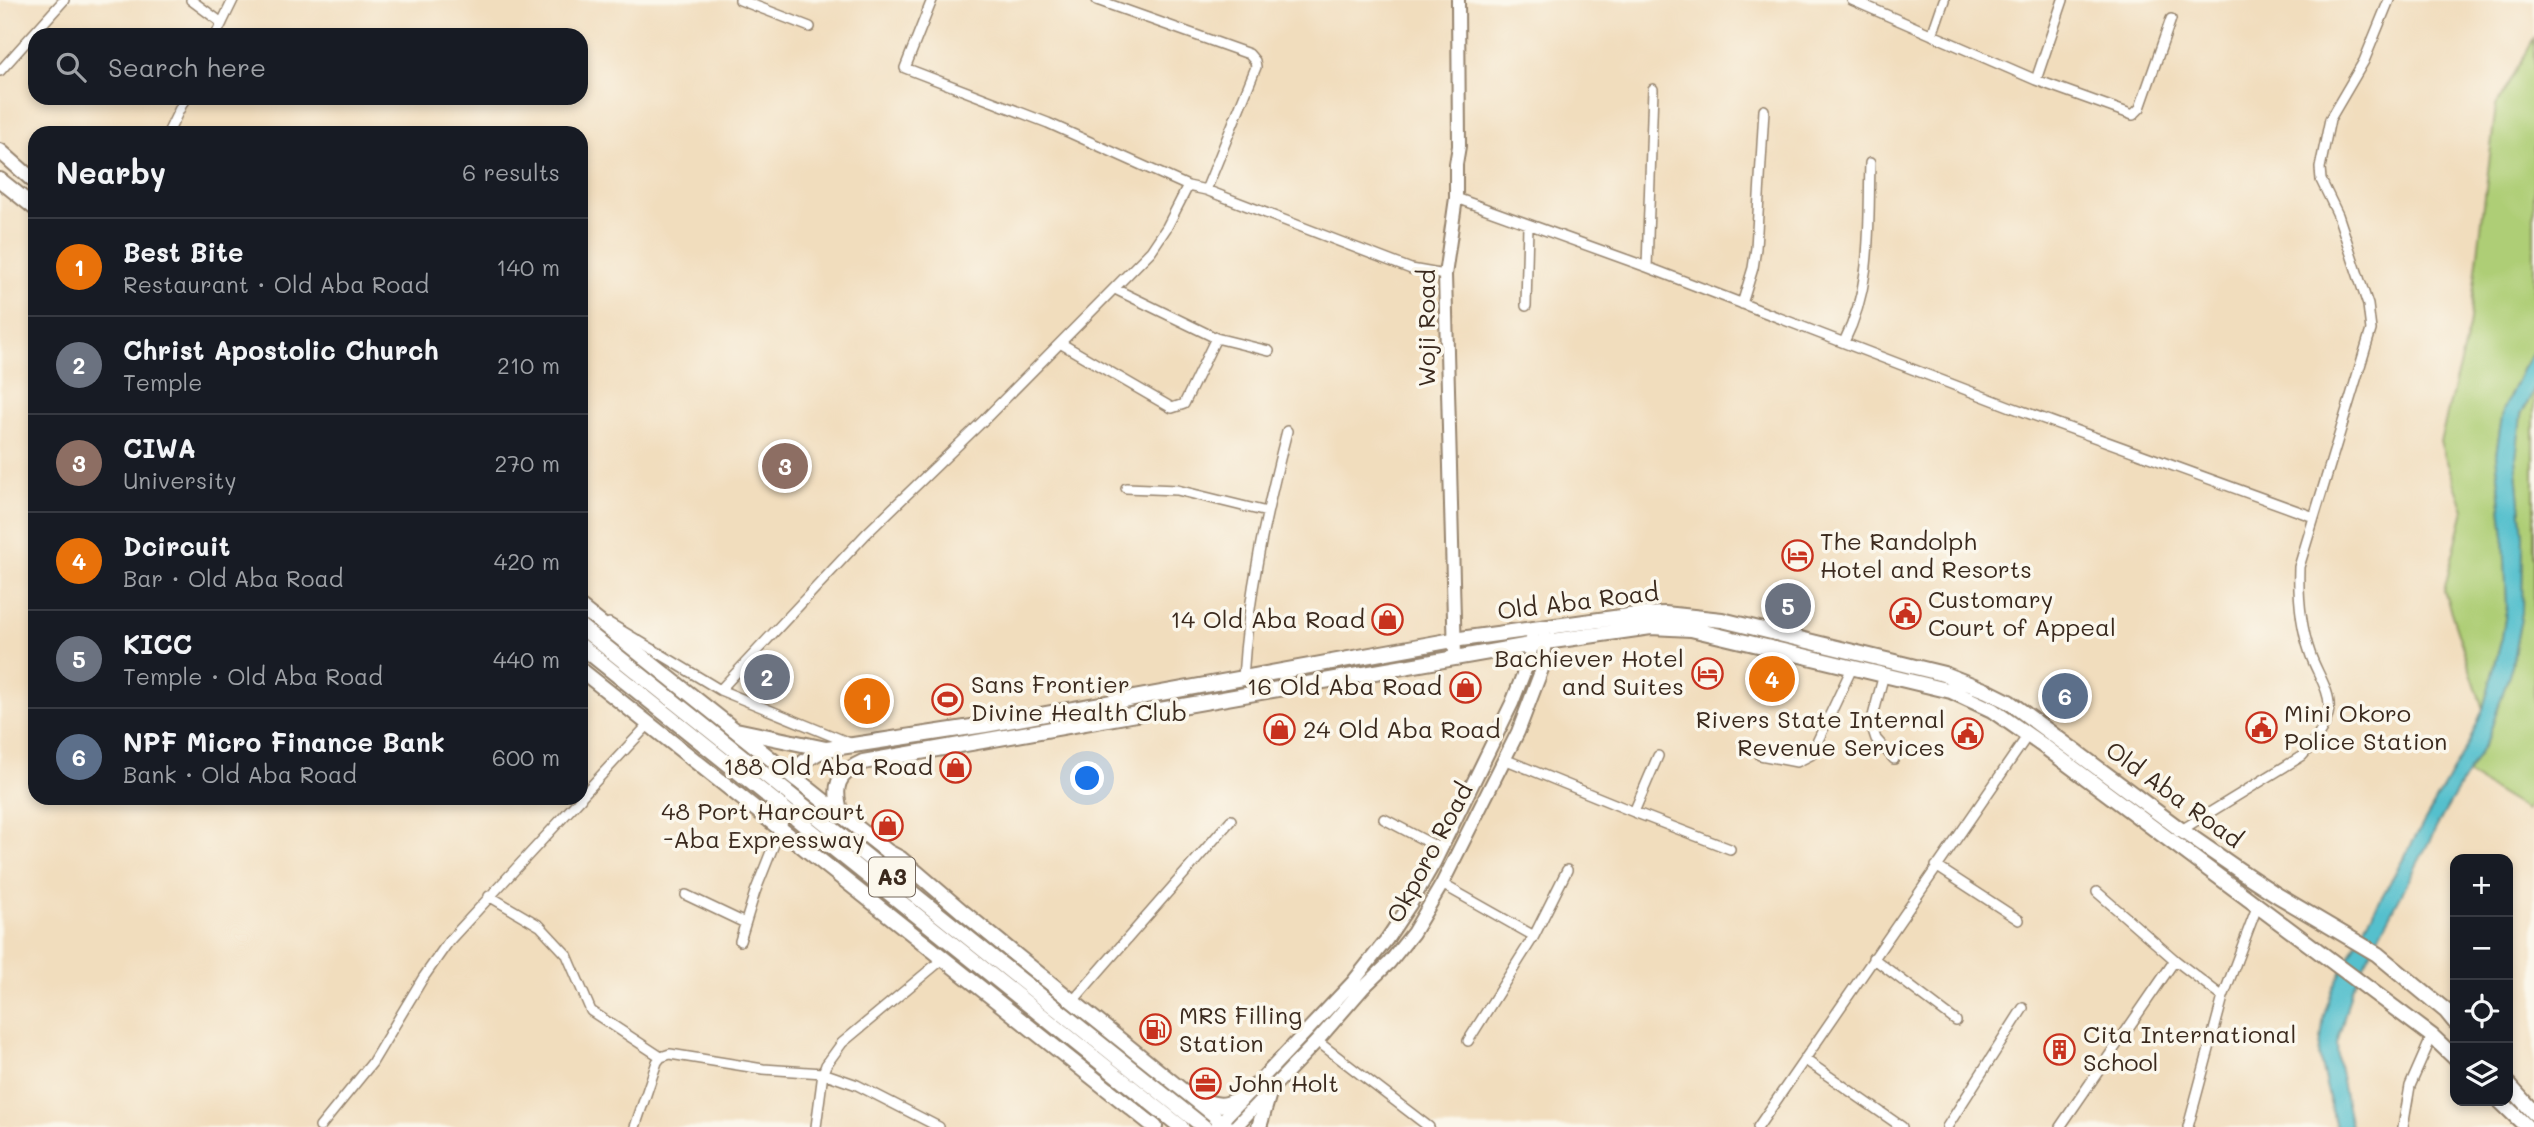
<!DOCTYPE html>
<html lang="en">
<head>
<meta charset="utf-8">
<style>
	body { margin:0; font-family:Mali,sans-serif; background:#242831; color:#f1f3f6 }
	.controls { position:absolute; right:21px; bottom:21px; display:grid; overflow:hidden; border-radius:14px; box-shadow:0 4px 10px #0003 }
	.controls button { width:63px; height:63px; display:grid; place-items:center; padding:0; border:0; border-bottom:2px solid #363941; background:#171b24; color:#f1f3f6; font:35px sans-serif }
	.you { position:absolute; left:1088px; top:779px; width:24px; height:24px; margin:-18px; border:5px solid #fff; border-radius:50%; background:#1a73e8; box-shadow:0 0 0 10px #1a73e833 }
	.badge { display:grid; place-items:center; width:46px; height:46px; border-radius:50%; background:#c8321e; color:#fff; font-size:23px; font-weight:700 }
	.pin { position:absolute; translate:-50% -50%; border:4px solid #fff; box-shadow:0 2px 7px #0006 }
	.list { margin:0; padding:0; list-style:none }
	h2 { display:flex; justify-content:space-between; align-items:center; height:91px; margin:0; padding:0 28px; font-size:30px }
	h2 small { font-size:23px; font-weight:400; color:#9ea1a6 }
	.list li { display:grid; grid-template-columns:46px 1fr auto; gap:21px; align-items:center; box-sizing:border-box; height:98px; padding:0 28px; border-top:2px solid #363941 }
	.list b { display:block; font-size:26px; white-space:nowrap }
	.list p { margin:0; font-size:23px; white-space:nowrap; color:#9ea1a6 }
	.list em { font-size:23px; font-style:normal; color:#9ea1a6 }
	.icon { flex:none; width:38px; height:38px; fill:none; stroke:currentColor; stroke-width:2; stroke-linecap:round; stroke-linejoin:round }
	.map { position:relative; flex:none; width:2534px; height:1127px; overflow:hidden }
	.search { position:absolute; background:#171b24; box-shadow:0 4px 10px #0003; left:28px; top:28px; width:560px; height:77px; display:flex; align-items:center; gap:18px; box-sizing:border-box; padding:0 24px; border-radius:21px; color:#9ea1a6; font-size:26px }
	.panel { position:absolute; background:#171b24; box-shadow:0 4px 10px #0003; left:28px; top:126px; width:560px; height:679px; border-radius:21px }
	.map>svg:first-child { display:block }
	.green { fill:#aece76; stroke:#747c4a; stroke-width:2 }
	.water { fill:#54c0cd; stroke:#487576; stroke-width:2 }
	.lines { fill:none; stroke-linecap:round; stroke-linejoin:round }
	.minor-casing { stroke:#96846e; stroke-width:12 }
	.secondary-casing { stroke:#96846e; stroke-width:16 }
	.primary-casing { stroke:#96846e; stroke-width:18 }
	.trunk-casing { stroke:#96846e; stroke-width:18 }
	.minor { stroke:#fff; stroke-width:9 }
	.secondary { stroke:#fff; stroke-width:12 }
	.primary { stroke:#fff; stroke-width:14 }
	.trunk { stroke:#fff; stroke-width:14 }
	.trunk-bridge-casing { stroke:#96846e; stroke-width:18; stroke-linecap:butt }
	.trunk-bridge { stroke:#fff; stroke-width:14 }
	.labels { text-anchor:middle; stroke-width:7; stroke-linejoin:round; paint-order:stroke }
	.shield { fill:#fbf7ec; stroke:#75685c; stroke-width:2 }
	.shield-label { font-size:23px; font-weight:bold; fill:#3b2a1e }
	.street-label { font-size:24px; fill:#3b2a1e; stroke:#fbf7ec }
	.poi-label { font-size:24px; fill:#3b2a1e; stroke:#fbf7ec; text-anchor:start }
</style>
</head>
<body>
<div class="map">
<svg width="2534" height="1127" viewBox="0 0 2534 1127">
	<rect width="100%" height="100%" fill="#fbf7ec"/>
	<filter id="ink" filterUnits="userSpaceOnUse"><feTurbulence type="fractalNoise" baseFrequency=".0143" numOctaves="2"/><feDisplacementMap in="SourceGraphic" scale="14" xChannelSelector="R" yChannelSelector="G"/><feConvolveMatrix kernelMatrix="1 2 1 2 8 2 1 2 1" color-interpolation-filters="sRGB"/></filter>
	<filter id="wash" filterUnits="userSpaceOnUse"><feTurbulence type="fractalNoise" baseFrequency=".00686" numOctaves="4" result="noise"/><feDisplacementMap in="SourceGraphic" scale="28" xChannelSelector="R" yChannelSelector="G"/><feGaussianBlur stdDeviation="1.57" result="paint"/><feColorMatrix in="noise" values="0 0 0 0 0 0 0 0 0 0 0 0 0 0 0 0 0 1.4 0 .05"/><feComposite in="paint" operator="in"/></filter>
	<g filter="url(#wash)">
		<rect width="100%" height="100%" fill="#f1ddbd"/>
		<path class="green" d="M2534,39v311l-12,20 -19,41 -7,43 8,82 3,70 -5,32 -19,71 -39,-118 20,-81 -24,-68 29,-115 27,-221z
			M2534,390v409l-8,11 -59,-36 21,-36 24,-73 10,-53 1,-75 -7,-79 5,-43z"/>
		<path class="water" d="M2534,350v40l-13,25 -5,43 7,79 -1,75 -10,53 -24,73 -45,77 -91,173 -15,56 1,17 13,66h-15l-17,-71 5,-41 9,-27 29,-56 106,-188 15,-35 19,-71 5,-32 -3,-70 -8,-82 7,-43 19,-41z"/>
	</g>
	<g filter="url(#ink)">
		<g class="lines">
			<defs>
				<path id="minor" d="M191,0l31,23
					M740,0l70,27
					M932,0l-27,68 143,55 140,63 18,4 205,79 34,6
					M1097,0l152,54 6,7 1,6 -50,123
					M1852,0l184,80 97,35 7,-7 31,-89
					M216,35l17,-35
					M1932,35l12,-35
					M0,71l64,-71
					M2036,80l27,-80
					M168,133l17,-35
					M1456,198l191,69 364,140 303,110
					M1647,267l6,-178
					M1115,289l101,49 53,13
					M1742,304l11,-36 3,-20 8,-138
					M1526,306l2,-81
					M1844,342c29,-57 24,-116 26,-179
					M1060,343l112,65 12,-4 32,-66
					M1126,488l51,2 90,22
					M609,623l111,67 132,54
					M1884,674l-13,50 5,15 18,20
					M1243,678c5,-84 23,-166 44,-247
					M720,690l146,-156 118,-114 167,-169 16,-24 21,-41
					M1760,755l37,7 14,-7 42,-89
					M1504,759l130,53 96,37
					M581,797l67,-72
					M1634,812l24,-56
					M1384,819l57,30
					M2178,832l124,-76c11,-12 25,-30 27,-47 2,-18 -14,-39 -19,-56 -10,-29 -12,-56 -11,-86l72,-237 -3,-25 -30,-90 -17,-35 -1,-12 10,-49 34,-58 25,-61
					M1936,866l83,54
					M1442,884l92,52
					M2097,892l78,68 48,37
					M686,895l59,28
					M489,896l51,30 27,29 24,56 70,46
					M740,941l15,-49 25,-63
					M1873,958l83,63
					M1072,1002l159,-182
					M1317,1041l112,86
					M1468,1041l66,-105 33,-66
					M1804,1059l98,68
					M320,1127l52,-64 51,-85 26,-37 132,-143
					M635,1127l22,-65 4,-5 9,-3 93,15 60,4 34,12 82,42
					M816,1127l7,-54 3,-8 16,-22 102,-85
					M1758,1127l270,-392
					M1947,1127l76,-119
					M2060,1127l115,-167
					M2188,1127l35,-130 34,-90
					M2403,1127l7,-41 22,-50"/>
				<path id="secondary" d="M1455,657l-10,-382 11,-77v-34l3,-18 -1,-146
					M1216,1127l137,-145 34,-43 24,-36 23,-40 78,-160 18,-46 3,-27
					M1235,1127l82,-86 46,-53 26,-25 24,-30 29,-49 76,-152 24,-63 4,-27 -2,-10"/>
				<path id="primary" d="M581,608l307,244 13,7 63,54 263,214
					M581,670l574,457
					M736,730l90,19
					M841,814c-8,-27 -5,-40 22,-52l683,-120 105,-15 40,2 260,62 41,19 53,37 387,289 23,22
					M780,829c0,-7 -2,-15 -1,-22 2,-26 24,-50 48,-58l158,-24 468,-85 183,-25 29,-1 57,6 222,54 43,17 22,11 172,128 58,40 38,25 100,59 69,57 9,11
					M2508,1084l26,29
					M1201,1099c26,14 36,0 57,-15
					M2500,1101l27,26
					M1259,1127l11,-37"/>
				<path id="trunk" d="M0,151l35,31
					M0,180l35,28"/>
			</defs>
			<use href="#minor" class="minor-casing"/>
			<use href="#secondary" class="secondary-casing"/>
			<use href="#primary" class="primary-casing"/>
			<use href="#trunk" class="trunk-casing"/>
			<use href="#minor" class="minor"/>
			<use href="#secondary" class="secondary"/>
			<use href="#primary" class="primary"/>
			<use href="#trunk" class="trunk"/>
			<defs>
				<path id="trunk-bridge" d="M581,627l623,500
					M581,646l600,481"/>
			</defs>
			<use href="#trunk-bridge" class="trunk-bridge-casing"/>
			<use href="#trunk-bridge" class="trunk-bridge"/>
		</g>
	</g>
	<defs>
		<symbol id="hotel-ring" viewBox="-11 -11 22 22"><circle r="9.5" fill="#fbf7ec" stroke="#c8321e" stroke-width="1.5"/><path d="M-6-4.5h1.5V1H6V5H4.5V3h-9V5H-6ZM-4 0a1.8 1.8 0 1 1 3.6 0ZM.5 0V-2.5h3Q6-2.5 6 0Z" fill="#c8321e"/></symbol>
		<symbol id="civic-ring" viewBox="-11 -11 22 22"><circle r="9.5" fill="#fbf7ec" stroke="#c8321e" stroke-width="1.5"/><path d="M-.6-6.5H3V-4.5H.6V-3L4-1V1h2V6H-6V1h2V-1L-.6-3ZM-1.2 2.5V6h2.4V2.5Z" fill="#c8321e"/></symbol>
		<symbol id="shop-ring" viewBox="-11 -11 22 22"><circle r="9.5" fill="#fbf7ec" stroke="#c8321e" stroke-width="1.5"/><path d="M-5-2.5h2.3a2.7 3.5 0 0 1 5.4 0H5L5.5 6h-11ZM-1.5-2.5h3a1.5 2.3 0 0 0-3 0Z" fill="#c8321e"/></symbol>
		<symbol id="stadium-ring" viewBox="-11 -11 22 22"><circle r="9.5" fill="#fbf7ec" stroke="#c8321e" stroke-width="1.5"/><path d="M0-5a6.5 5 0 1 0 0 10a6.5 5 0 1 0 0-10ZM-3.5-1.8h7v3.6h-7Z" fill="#c8321e"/></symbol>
		<symbol id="fuel-ring" viewBox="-11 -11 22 22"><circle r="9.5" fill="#fbf7ec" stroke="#c8321e" stroke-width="1.5"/><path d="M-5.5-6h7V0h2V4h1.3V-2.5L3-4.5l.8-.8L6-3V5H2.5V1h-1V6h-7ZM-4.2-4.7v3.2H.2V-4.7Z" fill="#c8321e"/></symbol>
		<symbol id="building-ring" viewBox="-11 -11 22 22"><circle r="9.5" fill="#fbf7ec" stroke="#c8321e" stroke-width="1.5"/><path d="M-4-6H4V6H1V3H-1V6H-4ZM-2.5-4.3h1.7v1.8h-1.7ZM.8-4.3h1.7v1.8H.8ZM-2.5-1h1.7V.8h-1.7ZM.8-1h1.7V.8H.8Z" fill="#c8321e"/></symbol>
		<symbol id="office-ring" viewBox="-11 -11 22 22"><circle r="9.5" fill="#fbf7ec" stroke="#c8321e" stroke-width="1.5"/><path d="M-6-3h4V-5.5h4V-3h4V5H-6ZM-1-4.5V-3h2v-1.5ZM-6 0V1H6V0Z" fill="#c8321e"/></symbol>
	</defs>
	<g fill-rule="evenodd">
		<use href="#hotel-ring" x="1780" y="538" width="35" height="35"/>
		<use href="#civic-ring" x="1888" y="596" width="35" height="35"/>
		<use href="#shop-ring" x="1370" y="602" width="35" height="35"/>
		<use href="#hotel-ring" x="1690" y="656" width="35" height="35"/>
		<use href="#shop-ring" x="1448" y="670" width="35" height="35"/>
		<use href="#stadium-ring" x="930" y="682" width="35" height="35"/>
		<use href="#civic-ring" x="2244" y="710" width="35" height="35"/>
		<use href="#shop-ring" x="1262" y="712" width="35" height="35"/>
		<use href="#civic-ring" x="1950" y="716" width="35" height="35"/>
		<use href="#shop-ring" x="938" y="750" width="35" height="35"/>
		<use href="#shop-ring" x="870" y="808" width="35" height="35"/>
		<use href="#fuel-ring" x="1138" y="1012" width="35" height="35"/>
		<use href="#building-ring" x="2042" y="1032" width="35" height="35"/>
		<use href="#office-ring" x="1188" y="1066" width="35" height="35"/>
	</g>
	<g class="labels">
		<rect class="shield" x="869" y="857.5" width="46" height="39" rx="5"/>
		<g class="shield-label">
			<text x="892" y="885">A3</text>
		</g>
		<g class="street-label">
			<text transform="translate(1427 328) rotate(-90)" y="8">Woji Road</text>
			<text transform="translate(1578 602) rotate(-7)" y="8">Old Aba Road</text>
			<text transform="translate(2174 795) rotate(36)" y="8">Old Aba Road</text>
			<text transform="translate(1430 853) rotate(-62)" y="8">Okporo Road</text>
		</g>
		<g class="poi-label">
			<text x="1820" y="550">The Randolph<tspan x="1820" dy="28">Hotel and Resorts</tspan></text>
			<text x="1928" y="608">Customary<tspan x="1928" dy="28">Court of Appeal</tspan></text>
			<text x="1365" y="628" text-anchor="end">14 Old Aba Road</text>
			<text x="1684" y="667" text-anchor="end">Bachiever Hotel<tspan x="1684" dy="28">and Suites</tspan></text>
			<text x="971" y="693">Sans Frontier<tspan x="971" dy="28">Divine Health Club</tspan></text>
			<text x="1442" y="695" text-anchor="end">16 Old Aba Road</text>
			<text x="2284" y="722">Mini Okoro<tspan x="2284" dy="28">Police Station</tspan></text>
			<text x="1945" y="728" text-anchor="end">Rivers State Internal<tspan x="1945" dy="28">Revenue Services</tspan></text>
			<text x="1303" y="738">24 Old Aba Road</text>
			<text x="933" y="775" text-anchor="end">188 Old Aba Road</text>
			<text x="865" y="820" text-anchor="end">48 Port Harcourt<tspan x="865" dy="28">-Aba Expressway</tspan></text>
			<text x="1179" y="1024">MRS Filling<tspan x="1179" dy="28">Station</tspan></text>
			<text x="2083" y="1043">Cita International<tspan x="2083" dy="28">School</tspan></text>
			<text x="1229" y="1092">John Holt</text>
		</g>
	</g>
</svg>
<div class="controls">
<button>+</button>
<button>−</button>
<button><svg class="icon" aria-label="locate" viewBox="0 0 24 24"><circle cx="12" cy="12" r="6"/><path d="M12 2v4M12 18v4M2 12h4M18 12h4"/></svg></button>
<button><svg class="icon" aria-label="layers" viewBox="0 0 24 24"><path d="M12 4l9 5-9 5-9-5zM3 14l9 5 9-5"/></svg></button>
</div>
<div class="you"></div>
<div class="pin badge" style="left:867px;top:701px;background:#e8710a">1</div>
<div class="pin badge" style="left:767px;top:677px;background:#6b7280">2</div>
<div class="pin badge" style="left:785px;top:466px;background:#8d6e63">3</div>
<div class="pin badge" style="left:1772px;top:679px;background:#e8710a">4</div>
<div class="pin badge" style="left:1788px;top:606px;background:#6b7280">5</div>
<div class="pin badge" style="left:2065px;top:696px;background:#5c6f8a">6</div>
<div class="search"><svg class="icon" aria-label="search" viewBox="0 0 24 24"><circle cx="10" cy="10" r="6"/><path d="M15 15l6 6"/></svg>Search here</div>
<section class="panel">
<h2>Nearby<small>6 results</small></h2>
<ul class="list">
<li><span class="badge" style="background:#e8710a">1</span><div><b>Best Bite</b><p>Restaurant · Old Aba Road</p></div><em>140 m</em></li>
<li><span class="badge" style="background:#6b7280">2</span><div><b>Christ Apostolic Church</b><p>Temple</p></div><em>210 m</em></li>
<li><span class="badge" style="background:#8d6e63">3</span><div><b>CIWA</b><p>University</p></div><em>270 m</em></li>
<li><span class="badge" style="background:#e8710a">4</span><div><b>Dcircuit</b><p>Bar · Old Aba Road</p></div><em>420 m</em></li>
<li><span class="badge" style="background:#6b7280">5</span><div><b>KICC</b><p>Temple · Old Aba Road</p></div><em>440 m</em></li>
<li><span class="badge" style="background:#5c6f8a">6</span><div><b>NPF Micro Finance Bank</b><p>Bank · Old Aba Road</p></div><em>600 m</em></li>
</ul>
</section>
</div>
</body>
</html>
